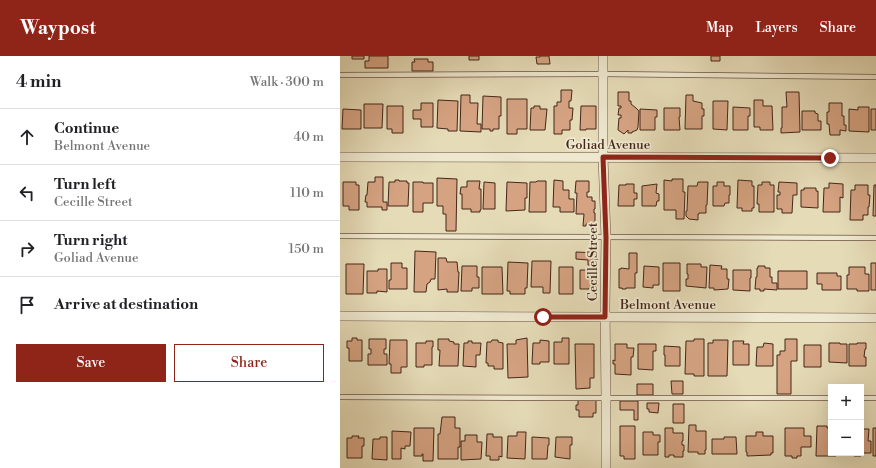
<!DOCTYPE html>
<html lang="en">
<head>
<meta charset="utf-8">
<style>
	body { margin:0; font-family:"Libre Bodoni",serif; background:#f2f2f2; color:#202124 }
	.controls { position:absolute; right:12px; bottom:12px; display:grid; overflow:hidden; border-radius:0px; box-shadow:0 4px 16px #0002 }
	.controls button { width:36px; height:36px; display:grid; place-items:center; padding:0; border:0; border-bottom:1px solid #e0e0e0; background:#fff; color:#202124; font:20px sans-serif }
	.stop { position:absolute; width:12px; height:12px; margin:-9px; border:3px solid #8f2418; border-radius:50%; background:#fff }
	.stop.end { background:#8f2418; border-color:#fff; box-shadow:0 1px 4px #0008 }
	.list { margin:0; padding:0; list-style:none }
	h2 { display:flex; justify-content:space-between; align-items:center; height:52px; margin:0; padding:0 16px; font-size:17px }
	h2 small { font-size:13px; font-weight:400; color:#757577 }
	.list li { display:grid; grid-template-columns:26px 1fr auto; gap:12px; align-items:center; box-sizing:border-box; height:56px; padding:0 16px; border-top:1px solid #e0e0e0 }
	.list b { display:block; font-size:15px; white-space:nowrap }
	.list p { margin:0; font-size:13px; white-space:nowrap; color:#757577 }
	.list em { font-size:13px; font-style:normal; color:#757577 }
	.actions { display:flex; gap:8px; padding:12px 16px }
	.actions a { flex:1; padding:9px 0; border:1px solid #8f2418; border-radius:0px; text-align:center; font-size:14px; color:#8f2418 }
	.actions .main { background:#8f2418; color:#fff }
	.icon { flex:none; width:22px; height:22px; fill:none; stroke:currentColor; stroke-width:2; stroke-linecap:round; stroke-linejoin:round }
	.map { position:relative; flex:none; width:536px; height:412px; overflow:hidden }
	header { display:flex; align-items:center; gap:24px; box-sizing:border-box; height:56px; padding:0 20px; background:#8f2418; color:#fff }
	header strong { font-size:19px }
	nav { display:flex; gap:22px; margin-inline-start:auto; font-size:14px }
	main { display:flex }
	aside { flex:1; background:#fff }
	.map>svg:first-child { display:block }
	.building { fill:#d5a382; stroke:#452619 }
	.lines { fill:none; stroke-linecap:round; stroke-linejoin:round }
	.lane-casing { stroke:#6d5340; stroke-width:6 }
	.street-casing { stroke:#6d5340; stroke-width:10 }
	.lane { stroke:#eee8d0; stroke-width:4.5 }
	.street { stroke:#eee8d0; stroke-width:9 }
	.route { stroke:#8f2418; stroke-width:5 }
	.labels { text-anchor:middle; stroke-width:3.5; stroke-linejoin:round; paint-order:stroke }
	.street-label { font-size:13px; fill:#452619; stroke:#eee8d0 }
</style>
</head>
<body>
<header>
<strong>Waypost</strong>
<nav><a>Map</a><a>Layers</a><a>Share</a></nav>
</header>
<main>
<aside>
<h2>4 min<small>Walk · 300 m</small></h2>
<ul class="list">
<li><svg class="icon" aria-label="ahead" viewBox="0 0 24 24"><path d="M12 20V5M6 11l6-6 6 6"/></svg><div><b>Continue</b><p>Belmont Avenue</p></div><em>40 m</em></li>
<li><svg class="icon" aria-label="left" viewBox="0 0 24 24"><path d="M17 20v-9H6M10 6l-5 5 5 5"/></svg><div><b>Turn left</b><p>Cecille Street</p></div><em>110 m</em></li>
<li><svg class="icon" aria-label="right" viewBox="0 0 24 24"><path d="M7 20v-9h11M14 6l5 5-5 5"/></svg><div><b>Turn right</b><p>Goliad Avenue</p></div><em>150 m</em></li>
<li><svg class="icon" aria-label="arrive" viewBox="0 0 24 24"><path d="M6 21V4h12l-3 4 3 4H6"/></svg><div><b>Arrive at destination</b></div></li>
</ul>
<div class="actions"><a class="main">Save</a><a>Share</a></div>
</aside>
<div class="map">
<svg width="536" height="412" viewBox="0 0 536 412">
	<rect width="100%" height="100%" fill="#e5dbb7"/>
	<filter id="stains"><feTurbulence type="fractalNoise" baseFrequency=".005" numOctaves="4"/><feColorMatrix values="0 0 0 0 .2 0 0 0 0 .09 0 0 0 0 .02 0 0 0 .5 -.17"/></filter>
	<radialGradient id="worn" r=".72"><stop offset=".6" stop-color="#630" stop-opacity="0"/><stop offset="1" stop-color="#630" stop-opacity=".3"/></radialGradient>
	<path class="building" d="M12,0h12v3h-12z
		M29,0h19v12h-23v-7h4z
		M129,0h10v4h-10z
		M200,0h9l1,8h-13l-1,-7h4z
		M371,0h9v5h-9z
		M74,3h14v3h5v9h-21v-9h3z
		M221,34h11l-1,11h-2v7h4l-1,12h-2v10h-8v4h-8v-28h3v-4h4z
		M278,36h11v9h2v3l5,4 3,3 -1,16 -1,3 -5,2v1h-4v-3l-4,4 -6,-4 1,-12h2v-3h-3l1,-7h2v-2h-3z
		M446,36h13l1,40 -19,1v-5h1v-21h5z
		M121,39h9v8h8l-1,21h4v8l-21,-1z
		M346,39h7v6l9,2v6h2v7h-2v13h-17z
		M143,40l18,1v19h-2v13h-6v2h-3v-2h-8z
		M167,43h20v30h-10v5h-10z
		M98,44l20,1 -1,30h-9v-2l-11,-1z
		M414,44h9v6h9l1,24h-13v-3h-6z
		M373,45h15l-1,29 -14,-1z
		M81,47h12v24h-12v-8h-8v-9h8z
		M489,47h13v13h2v9h2v6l-6,-1v5h-10l-1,-11h-2v-12h2z
		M24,48h19l-1,24h-18z
		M47,50h16v27h-11v-4h-5z
		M194,50h6v3h7l-2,21h-15l1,-22h3z
		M241,50h15v23h-10v1h-6z
		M393,51l17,1v8h-2v14h-15z
		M518,51h11v25l-20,-1v-22l9,1z
		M324,52h16v9h-1l1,13h-16z
		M3,53l18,1v19h-19z
		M300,53l17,1v7h-2v13h-15z
		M531,53h5v21h-5z
		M462,55h13v2l3,1v7h3v9h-19z
		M35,121h8v25h4v8h-5v-3h-15v-5h-2l1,-7h1l1,-13h7z
		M97,122l20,1 -1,52h-10v-17h-3v-8h-6z
		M332,123h11v13h2l-1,27h-8v-9h-12v-30l8,1z
		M55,124h4v1h8v2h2l-1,23h-20l1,-24h6z
		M214,124l9,1v9h6v9h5v13h-14v-5h-7z
		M398,124l14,1v5h2v22h-2v3h-10v-3h-5z
		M127,125h13l-1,8h2v21h-1v2h-9v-3h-9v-15h-2l1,-7h6z
		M197,125h9v31h-17l1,-30h6z
		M236,125h13v11h-2v5h5v4h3v8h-1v4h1v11h-9v2h-3l1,-12h-8l1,-21h-2z
		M3,126h13v3h3v25h-10v-4h-6z
		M73,126h10v1h10v20h-10v9h-10z
		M144,126l11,1v26h-12z
		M167,126l20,1v15h-2v12l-19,1z
		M358,126h10l-1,23h-1v8h-7v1h-1v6l-9,-1 -3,-3v-5h1l1,-25h9z
		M377,126h7v4h6v9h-1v8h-4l-1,3h-11v-20h4z
		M422,126h8v3h4v27h-15v-8h-2l1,-19h4z
		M439,126l18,1v12h-4l-1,18h-10v-4h-5v-14h3v-3h-2z
		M489,127l14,1v14l-3,-1v15h-17l1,-24h5z
		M286,128h8v9h3v6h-3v7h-16l1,-21h7z
		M317,128l-1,9 3,1v7h-2l-1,5h-14v-20z
		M515,129h13v10h2l-1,12h-1v8h-5v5h-13l1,-30h4z
		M534,129h2v31h-3z
		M464,132h12v3h2v17l-17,-1v-17h3z
		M75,195l21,1 -1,27h-4l-1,3 -3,2 -1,8h-12z
		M236,196l21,1v7h-3v5h-6v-5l-12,-1z
		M289,197h8v20h-2v15h-9v1h-4v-1h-3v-19h2v-1l8,1z
		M98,202h8l1,4h10l1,10h1l-1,20h-11v-3l-9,1z
		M192,205h19l-1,32h-7v-6h-12z
		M168,206l20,1 -1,25h-2v6h-15v-3h-3z
		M51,207h11v5h5v21h-18v-9h2z
		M323,207h17v28h-17z
		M531,207h5v27h-5z
		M6,208h18l-1,30h-17z
		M347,208h14v3h6l-1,21 -20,-2v-7h2v-5h-1z
		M370,209l12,1 -1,3h6v10h2l-1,10 -14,1v-2h-5z
		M122,210h15v11h2v11h-7v3h-11z
		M304,210l15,1v18h-6v3l-10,-1z
		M418,210h7v2h5v9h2v6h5v7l-13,-1v2h-4v-2h-5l1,-12h1v-9h1z
		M142,211h20l1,27h-21z
		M219,211h14v27h-14z
		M509,211h16v7h4v17h-12v-2h-10v-14h2z
		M38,213h9v23l-10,-1v2h-10v-22h11z
		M240,214h17v18h-8v1h-9z
		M393,214h18v8h-1v13l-17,-1z
		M438,215h29v18h-29z
		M477,217h20v3h4v14h-19v-6h-5z
		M12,282h5v2h5v21h-13v-13h-2v-7h5z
		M187,282l1,39 -20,1 -1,-34h9v-4z
		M222,282h7v26h-15v-22h8z
		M29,283h17v10h-2v5h3v11h-19v-11h3v-5h-2z
		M98,283h11v2l5,1v2h5l-1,22h-19l1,-16h-2z
		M354,283h10v37h-10v-2h-9l1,-33h8z
		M445,283h12v22h-6v33h-14v-39h3v-4h5z
		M50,284h17v27h-6v6h-10v-9h-2z
		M152,284h6v2l5,1v26h-9v-3h-6v-3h-2l1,-21h4z
		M200,284l9,1v21h-9v2h-8l1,-21h7z
		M373,284h15l-1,36h-19v-33h5z
		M86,285h7v6h-1v18h-8v2h-8v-24h10z
		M128,285h4v2h9l-1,12h-4v12l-13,-1 1,-23h4z
		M393,285h11l-1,3h6v21h-16z
		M424,287l9,1v22h-17l1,-19h6z
		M489,287h11v1h7v19l-18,-1z
		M517,287h9v6h-1l-1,8h2v9h-17v-22h8z
		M235,288h19v34h-4v10l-14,1z
		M275,288h12v4h7l-1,9h-2v18l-16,-1v-10h-2v-4l2,1z
		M298,288h18v7h-3v19l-15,-1z
		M464,289h17v22h-17z
		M324,290l16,1v19h-15v-11h-1z
		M331,325h12v13h-11z
		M297,328h16v11h-16z
		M238,344h18v13h-3v4h-14v-7h-3v-5h2z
		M280,345h18v19h-4v-10h-14z
		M307,347h12l-1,10 -9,-1v-3h-2z
		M333,348h11v19h-11z
		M102,361h13v11h5v19h-2v12h-20v-25h2z
		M349,369h7v6h10v19h-1v4h-7v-2h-10z
		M280,370h15v33h-11v-3h-4z
		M477,370h10v2h4v25h5v3h-20z
		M521,370h2v3h6l-1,12h3v12h-10v3h-7v-2h-4v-1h11z
		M74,372h20l-1,33h-10v-7h-1v2h-8z
		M325,372h8v5h10v8h-1v4h2v6h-1v6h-9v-2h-5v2h-4z
		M445,372h19v8h7v11h-10v9h-4v2h-5v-2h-7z
		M533,372h3v28h-3z
		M52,375l19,1 -1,14h-5v3l-4,-1v11h-9z
		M177,376h9l-1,27 -18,-1 1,-22h9z
		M303,376h10v3h7v7h-2v13h-15z
		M416,376h7v4h10v17h-2v2l-24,1v-4h-1v-16h10z
		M147,378h6v3h9v20l-3,-1v4h-9v-4h-4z
		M125,379h12v7h5l-1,17 -20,1v-19h4z
		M12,380h7l-1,2h6v8h-2v12h-15v-20h5z
		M40,381h7v23l-15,-1 1,-20h7z
		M192,381l17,1v7h-1l-1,14h-15z
		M216,381h16v8h-2v14l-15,-2z
		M384,381h12l1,17h-25v-15h12z"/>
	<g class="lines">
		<defs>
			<path id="lane" d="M0,19l263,-1 273,3
				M0,180l536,2
				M0,341l266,1h225
				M521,342h15"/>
			<path id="street" d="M263,0v101l3,81 -1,69 1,91v70
				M0,101l536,1
				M0,260l536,2"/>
		</defs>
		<use href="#lane" class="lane-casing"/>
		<use href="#street" class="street-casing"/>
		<use href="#lane" class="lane"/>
		<use href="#street" class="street"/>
	</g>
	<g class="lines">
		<path class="route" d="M203,261h62l1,-79 -3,-81 227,1"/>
	</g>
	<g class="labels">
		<g class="street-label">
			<text x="268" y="93">Goliad Avenue</text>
			<text transform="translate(252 206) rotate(-90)" y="5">Cecille Street</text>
			<text x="328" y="253">Belmont Avenue</text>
		</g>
	</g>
	<rect width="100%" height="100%" filter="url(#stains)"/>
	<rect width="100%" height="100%" fill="url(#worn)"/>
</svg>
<div class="controls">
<button>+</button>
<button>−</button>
</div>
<div class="stop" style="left:203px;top:261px"></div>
<div class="stop end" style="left:490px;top:102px"></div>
</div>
</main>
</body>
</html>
